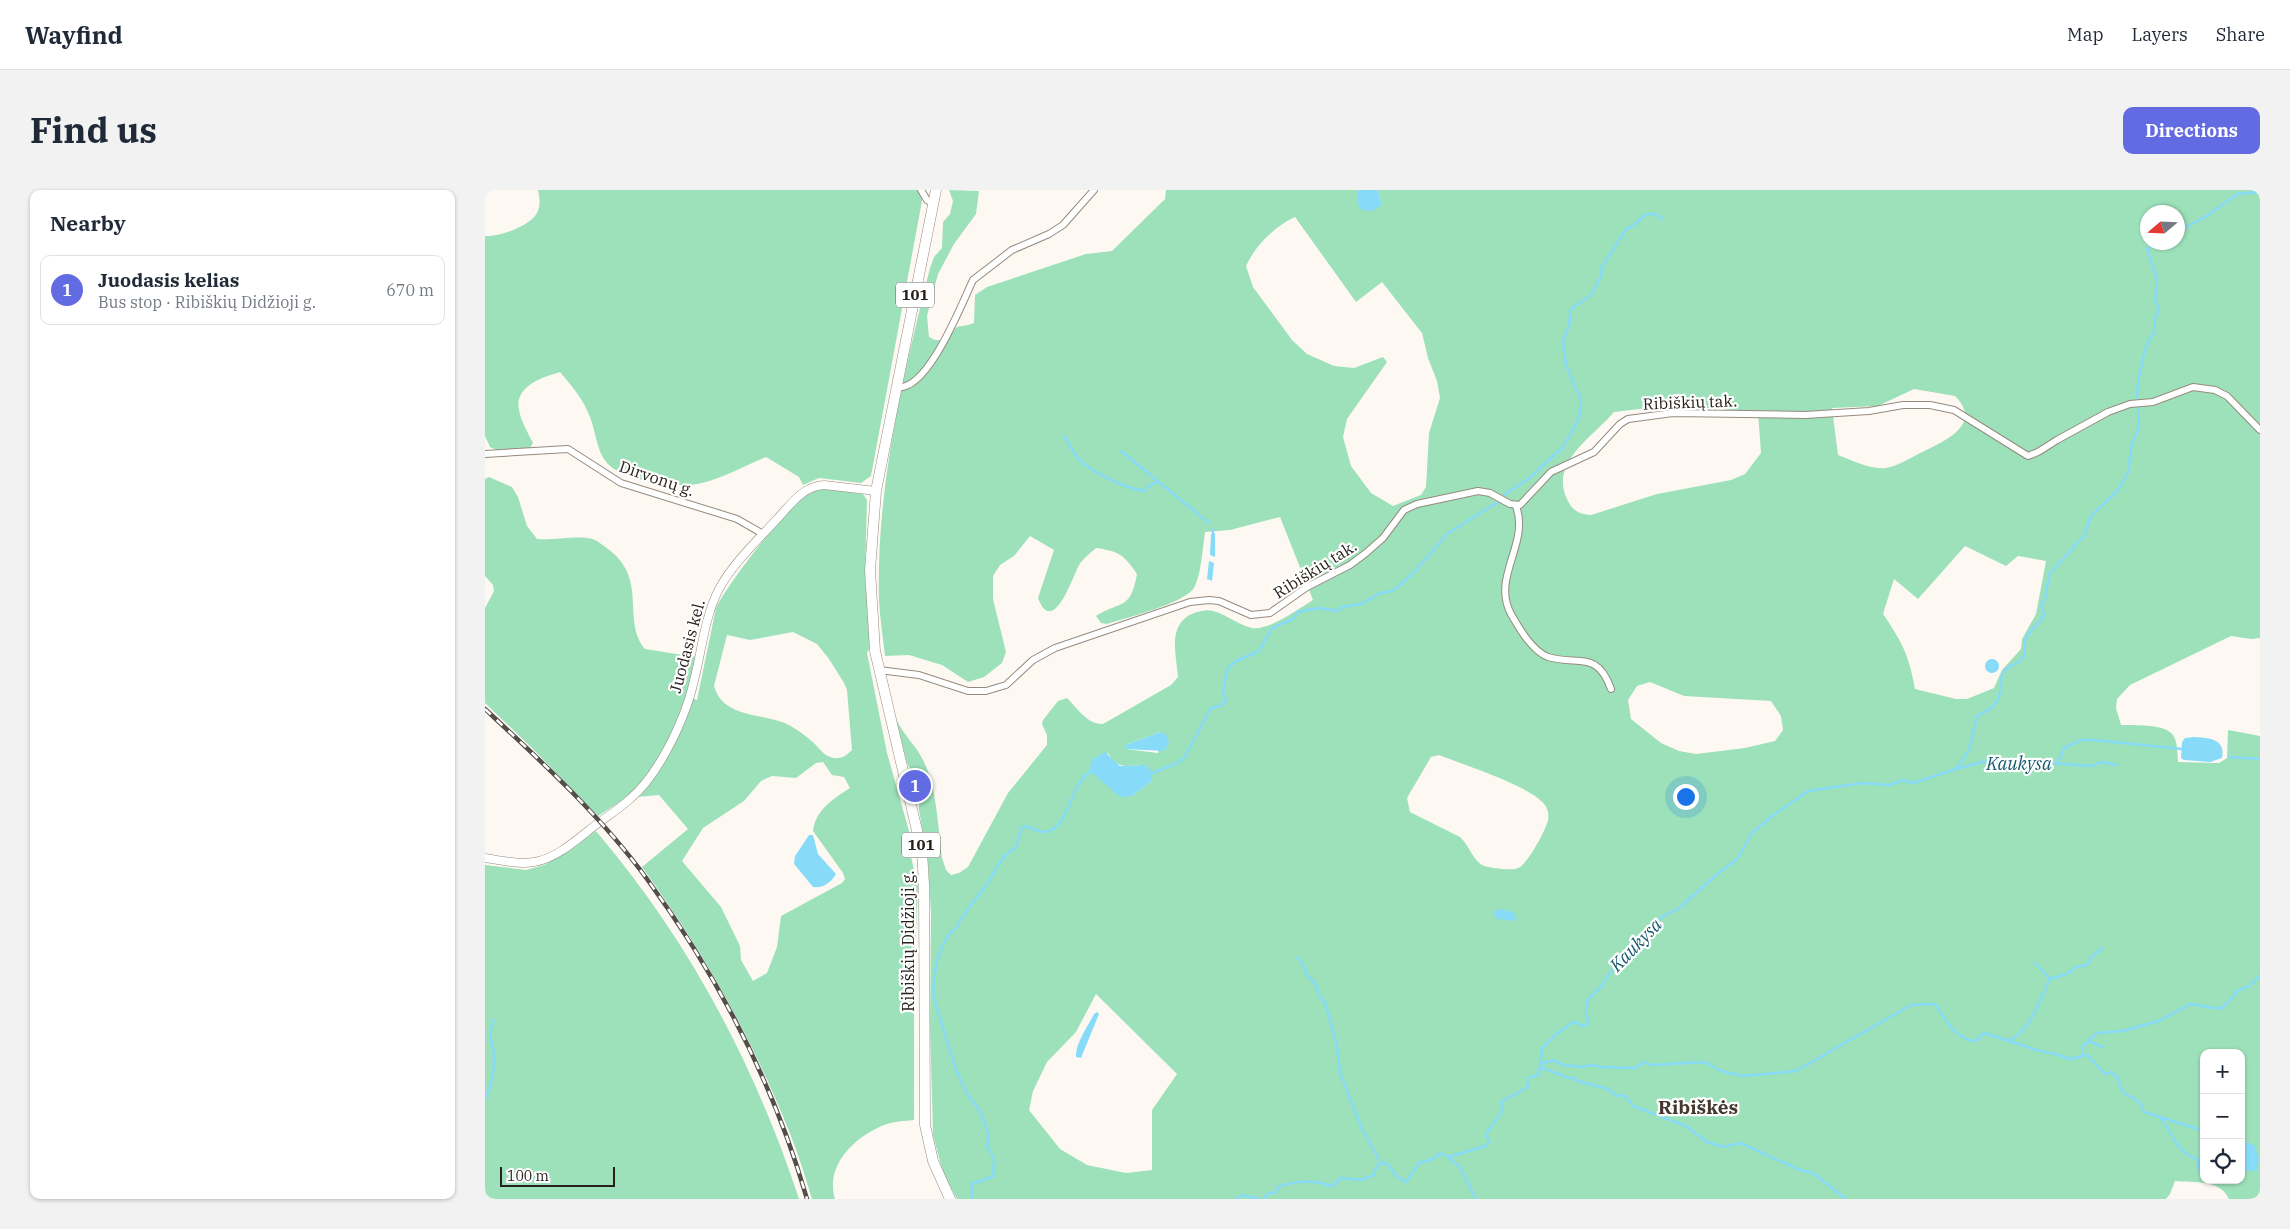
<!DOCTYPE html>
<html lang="en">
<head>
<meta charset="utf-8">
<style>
	body { margin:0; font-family:"IBM Plex Serif",serif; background:#f2f2f3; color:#1f2937 }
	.controls { position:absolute; right:15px; bottom:15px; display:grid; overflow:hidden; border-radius:10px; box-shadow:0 1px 4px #0004 }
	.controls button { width:45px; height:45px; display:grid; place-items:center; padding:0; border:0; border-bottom:1px solid #e0e1e3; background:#fff; color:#1f2937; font:25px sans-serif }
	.compass { position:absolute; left:1655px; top:15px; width:45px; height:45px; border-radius:50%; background:#fff; box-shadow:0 1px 4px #0004; rotate:251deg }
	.scale { position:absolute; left:15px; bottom:12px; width:115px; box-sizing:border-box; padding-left:5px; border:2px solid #27211d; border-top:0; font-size:14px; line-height:18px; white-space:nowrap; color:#27211d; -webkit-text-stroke:4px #fff; paint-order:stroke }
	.you { position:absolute; left:1200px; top:606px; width:18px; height:18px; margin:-12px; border:4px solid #fff; border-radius:50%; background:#1a73e8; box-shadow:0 0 0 8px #1a73e833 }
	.badge { display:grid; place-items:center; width:32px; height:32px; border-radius:50%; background:#636be3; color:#fff; font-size:16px; font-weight:700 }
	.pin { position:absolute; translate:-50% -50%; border:2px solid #fff; box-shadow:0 1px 5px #0006 }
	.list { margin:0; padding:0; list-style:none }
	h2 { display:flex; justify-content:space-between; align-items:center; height:65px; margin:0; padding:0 20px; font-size:21px }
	h2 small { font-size:16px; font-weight:400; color:#747a83 }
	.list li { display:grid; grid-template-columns:32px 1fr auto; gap:15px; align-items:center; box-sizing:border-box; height:70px; margin:0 10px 10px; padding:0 10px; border:1px solid #e0e1e3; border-radius:10px }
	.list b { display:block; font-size:19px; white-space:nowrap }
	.list p { margin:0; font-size:16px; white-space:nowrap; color:#747a83 }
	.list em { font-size:16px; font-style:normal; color:#747a83 }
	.icon { flex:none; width:28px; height:28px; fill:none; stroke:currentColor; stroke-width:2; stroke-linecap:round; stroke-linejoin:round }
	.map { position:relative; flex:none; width:1775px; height:1009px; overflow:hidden; border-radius:10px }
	header { display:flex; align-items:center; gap:30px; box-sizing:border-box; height:70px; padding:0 25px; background:#fff; border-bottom:1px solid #e0e1e3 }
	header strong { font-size:24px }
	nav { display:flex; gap:28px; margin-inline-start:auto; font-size:18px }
	.intro { display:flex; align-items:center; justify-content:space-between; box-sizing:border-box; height:120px; padding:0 30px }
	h1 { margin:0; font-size:35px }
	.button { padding:12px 22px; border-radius:10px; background:#636be3; color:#fff; font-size:18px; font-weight:700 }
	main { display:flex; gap:30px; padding:0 30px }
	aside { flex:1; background:#fff; border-radius:10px; box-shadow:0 1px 4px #0004 }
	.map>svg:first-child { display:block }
	.green { fill:#9de1ba; fill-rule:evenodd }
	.water { fill:#87dbf8 }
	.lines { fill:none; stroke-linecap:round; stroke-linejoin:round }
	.stream { stroke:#87dbf8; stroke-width:2.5 }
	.minor-casing { stroke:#978a7e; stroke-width:8 }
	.tertiary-casing { stroke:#978a7e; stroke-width:9 }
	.primary-casing { stroke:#978a7e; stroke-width:11 }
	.minor { stroke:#fff; stroke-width:6 }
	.tertiary { stroke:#fff; stroke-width:8 }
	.primary { stroke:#fff; stroke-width:10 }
	.rail-casing { stroke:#544e4a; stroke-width:4.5 }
	.rail { stroke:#fff; stroke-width:2.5; stroke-dasharray:8; stroke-linecap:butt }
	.labels { text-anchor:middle; stroke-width:4.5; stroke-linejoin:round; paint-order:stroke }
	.shield { fill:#fff; stroke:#686461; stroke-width:1 }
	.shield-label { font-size:15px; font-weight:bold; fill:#27211d }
	.street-label { font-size:16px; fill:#27211d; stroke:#fff }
	.water-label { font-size:18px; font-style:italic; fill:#175b6f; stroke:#fff }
	.quarter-label { font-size:19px; font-weight:bold; fill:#44382e; stroke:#fff }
</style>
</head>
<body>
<header>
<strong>Wayfind</strong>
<nav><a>Map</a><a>Layers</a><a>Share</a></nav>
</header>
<div class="intro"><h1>Find us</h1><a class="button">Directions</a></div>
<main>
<aside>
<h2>Nearby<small></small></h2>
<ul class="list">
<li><span class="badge">1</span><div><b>Juodasis kelias</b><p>Bus stop · Ribiškių Didžioji g.</p></div><em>670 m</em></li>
</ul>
</aside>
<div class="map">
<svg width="1775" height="1009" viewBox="0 0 1775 1009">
	<rect width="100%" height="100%" fill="#fef8f3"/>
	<path class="green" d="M53,0h386l-53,286 -10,7 -42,-5 -16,7 -4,-8 -33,-20c-20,8 -42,21 -64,26 -21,6 -80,-2 -95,-20 -11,-13 -11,-31 -17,-46 -7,-18 -18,-31 -30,-45 -17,5 -46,14 -41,38 2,11 9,23 14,33l-3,5 -31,3 -9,-4 -5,-11v-200c14,1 41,-9 50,-20 6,-8 5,-17 3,-26z
		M464,0l30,1 -3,23 -22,30 -16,30 -11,42 2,21 6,3h13c11,-20 8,-10 26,-17l1,-28 12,-8 99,-33 26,-3 53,-52 1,-9h191v12l25,1 -4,-13h882v448l-9,1 -20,-3 -101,49 -13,14 -1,9 5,17c13,0 45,-1 52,10 5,8 4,18 5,27l41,1 8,-5 1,-28 32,6v463h-31c-9,-20 -35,-16 -54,-18l-5,13 -4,5h-1209l-14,-26 -10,-38 -3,-110 1,-112 -3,-51 -9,-52v-15l-4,-18 -8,-14 -11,-45c6,16 20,27 27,42 14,26 15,68 19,98l4,12 5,5 8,-2 9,-6 40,-74 39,-48v-10l-5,-11 1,-4 15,-19 9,-3c10,10 21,27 36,26l68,-39 7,-8c-2,-24 -11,-53 16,-64 6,-2 13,-4 19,-2 13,3 25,14 39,17 17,3 46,-19 61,-28l-33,-83 -50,13 -25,2c-2,14 -4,42 -10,54 -7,17 -70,32 -88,38l-6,-1 -5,-7c26,-16 34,-5 41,-42 -13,-19 -18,-23 -41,-26 -6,5 -13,11 -17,17 -6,11 -26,73 -41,33l16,-48 -24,-14 -16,20 -14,9 -7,11v23l13,53 -4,11 -18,14 -16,5 -26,-17 -33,-10 -24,1c-2,-18 -5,-37 -6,-56 -3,-113 24,-224 51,-332l4,-11 8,-9 1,-26 7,-8 3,-13zM1662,22h30v30h-30zM810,27l61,85 26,-20 40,51 6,25 9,23 3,17 -11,35 -3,54 -5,8 -28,11 -22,-13 -20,-27 -8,-29 4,-18 40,-57 -4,-5 -29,11 -20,-2 -27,-12 -15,-14 -39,-53 -7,-21c9,-20 29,-40 49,-49zM1429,199l41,7c30,30 -15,47 -37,58 -9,5 -21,12 -32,14 -16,2 -34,-8 -48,-13l-6,-47 46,-2zM1188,215l85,7 3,41 -16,21 -14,6 -74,14 -66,21c-13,-1 -19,-5 -24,-16 -18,-37 27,-63 47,-87zM1480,356l41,20 12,-10 28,5 -10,53 -14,25 -1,10 -19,21 -8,18 -27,11h-11l-41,-10c-6,-34 -13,-47 -32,-75l11,-35 24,20zM1165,492l34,14 87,5 10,15 2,14 -8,11 -30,7 -49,6 -17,-3 -18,-8 -30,-24 -3,-19 9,-14zM675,542l-2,21 -32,-4 2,-5zM623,563c8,14 15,14 30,12l14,16 -20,15 -42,-25zM954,565c25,10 92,31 106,50 3,4 4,10 3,15 -2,10 -21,45 -30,48 -6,3 -27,0 -34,-2 -11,-5 -15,-21 -24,-29l-50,-25 -3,-14 24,-41zM611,804l81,80 -25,36v60l-26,3 -39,-8 -27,-16 -31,-39 4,-19 14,-29 29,-30zM1719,863h37v127h-37z
		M4,287l23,10 6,10 9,29 10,13c16,2 44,-5 58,1 4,2 9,6 13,9 41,30 13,71 37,100l51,8 -10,39 11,4 19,-92c11,-23 76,-110 98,-117 15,-5 34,1 49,3l4,6 -2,75 5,72 -3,6 20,100 22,78 2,26 7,30 -4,95v138c-9,1 -18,1 -27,4 -29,10 -63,40 -52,75h-23c-7,-23 -14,-46 -23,-68 -38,-95 -87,-182 -147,-264l46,-38 -29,-34 -33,3 -28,18 -66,-68 -47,-45v-95l9,-17 -1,-6 -8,-9v-97zM308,442l24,12 12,15 15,24 3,7 5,60c-7,7 -14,11 -24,6 -5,-2 -10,-9 -14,-13 -8,-7 -16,-13 -25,-18 -25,-13 -65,-5 -75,-39l13,-51 23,5zM338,572l9,13 12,2 6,11c-17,11 -34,21 -37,43l30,42 2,6 -3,4 -61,33 -4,31 -10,26 -14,8 -12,-21 -1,-14 -19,-39 -39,-46 21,-33 41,-27 17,-20 11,-5 24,2 20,-15z
		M111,641c92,108 159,234 203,368h-314v-334l41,5 18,-5z"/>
	<path class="water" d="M872,0h21l4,13c-5,8 -12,10 -21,6l-4,-7z
		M730,343v24l-5,-2 1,-21z
		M724,371l5,2 -2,18 -5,-2z
		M1500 476a7 7 0 1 1 14 0a7 7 0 1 1-14 0Z
		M675,542l6,2 3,10 -5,7 -38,-2 -1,-3 3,-2z
		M1709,547c14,1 32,1 28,21l-12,4 -26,-2 -3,-2 1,-16 3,-4z
		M620,562l15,14 26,-1 6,8v8l-20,15 -12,1 -30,-26 1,-11z
		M324,645h4l5,19 18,20c-4,8 -14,15 -23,13l-19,-23 1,-8z
		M1013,719l15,3 4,7 -7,2 -15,-3 -1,-6z
		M612,822l2,2 -18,44 -5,-1c-1,-13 12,-31 18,-43z
		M1756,949l14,7 4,13 -2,12h-16z
		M1719,963v23l-6,-4 -2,-8z"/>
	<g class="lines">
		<path class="stream" d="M1692,42l31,-17 29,-21 23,-2
			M1652,208c0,-14 7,-57 17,-65l1,-14 4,-10 -4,-6 2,-24 -10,-30 11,-7
			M579,246c5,7 9,17 15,23 13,14 47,29 65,32l7,-7 7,-2
			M636,261l88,72
			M1019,305l24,-16 35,-32 16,-28 2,-19 -15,-35 -3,-23 6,-17 2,-16 20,-14 10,-19 1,-9 24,-38 7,-3 13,-12h9l7,5
			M727,339l1,4
			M1744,567l31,2
			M1573,572l6,-14 17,-8h13l88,9
			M1471,579l13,-19 8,-34c11,-6 21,-10 23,-24 1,-6 0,-12 3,-19 4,-9 16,-8 20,-15 3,-5 1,-11 2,-16 2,-11 14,-18 20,-27l-4,-8 5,-12 3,-21 35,-38 7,-20 27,-26 10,-18 4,-29 7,-15 -1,-22
			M665,584l27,-11 7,-5 27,-50 9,-2 6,-6 -3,-10 5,-22 8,-7 23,-10 13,-23 21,-9 5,-7 20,-4 21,3 3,-4 19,-3 19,-11 9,-1 8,-4 19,-18 32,-37 50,-31
			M812,767l6,7 4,11 8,8 5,14 5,5 12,44 3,27 22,56 19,34
			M1550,773l15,16
			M1523,851c24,-11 31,-40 42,-62l19,-6 7,-6 11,-2 6,-9 9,-8
			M1603,851l15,6
			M1597,865l1,-9 14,-13 25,-2 37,-10 31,-17 24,4h8l17,-18 9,-3 12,-11
			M1056,874l12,-4 11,5 18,2 8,-2 12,2 33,1 9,-6 6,3 55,-3 16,9 22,5 53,-5 115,-66 24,-1c11,16 20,36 41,37l8,-8 56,18 12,2 18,6 17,-4 18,19 6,-2 7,6 5,15 16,8 5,11 16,5c14,18 16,36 40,43
			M1055,877l29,11h5l3,3 31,8 9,7 7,-1 9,11 53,20 21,16 17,5 16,-4 60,27 13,3 33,26
			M0,909c5,-11 9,-26 9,-39 1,-19 -9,-20 0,-40
			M1675,927l44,14
			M963,967l12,10 16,32
			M487,1009v-15l22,-8 -1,-9 2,-6 -8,-15 2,-10 -9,-25 -12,-16 -12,-25 -22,-72c-2,-22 4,-57 23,-71 7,-16 20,-29 30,-43 11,-16 11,-25 29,-37l5,-18 5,-3c5,2 13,6 19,6 26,-4 24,-50 47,-61
			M751,1009l6,-4 17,4
			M779,1009l3,-5 9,-2 2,-5c19,-7 34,-7 54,-1l9,-8 20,2 13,-5 2,-8 5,-4 7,1 7,11 11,7 13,-19 14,-4 7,-6 8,4 38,-11 3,-4 -3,-8 17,-24 -2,-8 27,-15v-9l11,-3 3,-27 13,-13 18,-13 11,4 4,-3 -2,-13 2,-11 13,-12 7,-12 42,-43 10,-14 21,-11 29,-27 28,-22 13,-24 24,-20 33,-23 54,-8 28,2 13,-5 10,3 43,-14 26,-7 39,-1 71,5 9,-4 16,3"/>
		<defs>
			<path id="minor" d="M436,0l6,10 6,3
				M411,197c31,7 66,-84 77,-107l39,-30 37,-16 14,-9 31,-35
				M0,264l83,-5 53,34 116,36 26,15
				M1031,316c14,38 -25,71 -5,108 8,14 21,37 37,43 31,9 49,-7 63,32
				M394,480l40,5 49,16h18l20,-6 27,-25 22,-12 135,-46 19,-2 10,1 32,14 19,-2 37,-26 43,-22 16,-12 17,-15 21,-28 13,-6 61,-13 12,2 20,11 10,1 31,-33 43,-20 26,-28 8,-5 45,-6 132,2 64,-4 34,-6h27l24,5 74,46 10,-4 19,-12 51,-28 22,-8 23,-2 40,-15 22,3 12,6 33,34"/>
			<path id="tertiary" d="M0,668c15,2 33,7 49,4 20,-3 39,-19 55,-32 14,-11 29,-20 42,-32 24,-20 46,-64 56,-93 14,-38 14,-81 32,-116 14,-26 39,-49 58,-70 14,-15 26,-33 47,-34l52,6"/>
			<path id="primary" d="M451,0l-60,301 -6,79 5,81 47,201 2,32 1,241 8,36 17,38"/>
		</defs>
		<use href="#minor" class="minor-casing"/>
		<use href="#tertiary" class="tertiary-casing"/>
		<use href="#primary" class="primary-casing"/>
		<use href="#minor" class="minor"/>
		<use href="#tertiary" class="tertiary"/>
		<use href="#primary" class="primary"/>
		<defs>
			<path id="rail" d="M0,519c57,53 116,107 162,170 70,96 127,205 160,320"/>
		</defs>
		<use href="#rail" class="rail-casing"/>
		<use href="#rail" class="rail"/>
	</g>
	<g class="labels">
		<g class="shield">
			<rect x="411" y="92.5" width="38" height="25" rx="4"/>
			<rect x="417" y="642.5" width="38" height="25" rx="4"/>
		</g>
		<g class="shield-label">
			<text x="430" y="110">101</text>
			<text x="436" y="660">101</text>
		</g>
		<g class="street-label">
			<text transform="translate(1205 212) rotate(-2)" y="6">Ribiškių tak.</text>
			<text transform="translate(172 288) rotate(19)" y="6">Dirvonų g.</text>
			<text transform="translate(830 379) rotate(-32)" y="6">Ribiškių tak.</text>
			<text transform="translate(202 456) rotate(-75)" y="6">Juodasis kel.</text>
			<text transform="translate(423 751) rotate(-90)" y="6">Ribiškių Didžioji g.</text>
		</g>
		<g class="water-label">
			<text x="1534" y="580">Kaukysa</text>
			<text transform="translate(1151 755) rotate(-46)" y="6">Kaukysa</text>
		</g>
		<g class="quarter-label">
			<text x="1213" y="924">Ribiškės</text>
		</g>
	</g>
</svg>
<div class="controls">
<button>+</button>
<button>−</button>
<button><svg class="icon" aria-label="locate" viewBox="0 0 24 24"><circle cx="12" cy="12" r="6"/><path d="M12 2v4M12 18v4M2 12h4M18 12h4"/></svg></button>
</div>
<svg class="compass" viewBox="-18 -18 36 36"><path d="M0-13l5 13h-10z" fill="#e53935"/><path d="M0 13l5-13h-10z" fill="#747a83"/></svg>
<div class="scale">100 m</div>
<div class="you"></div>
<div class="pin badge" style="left:430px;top:596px">1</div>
</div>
</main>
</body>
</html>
